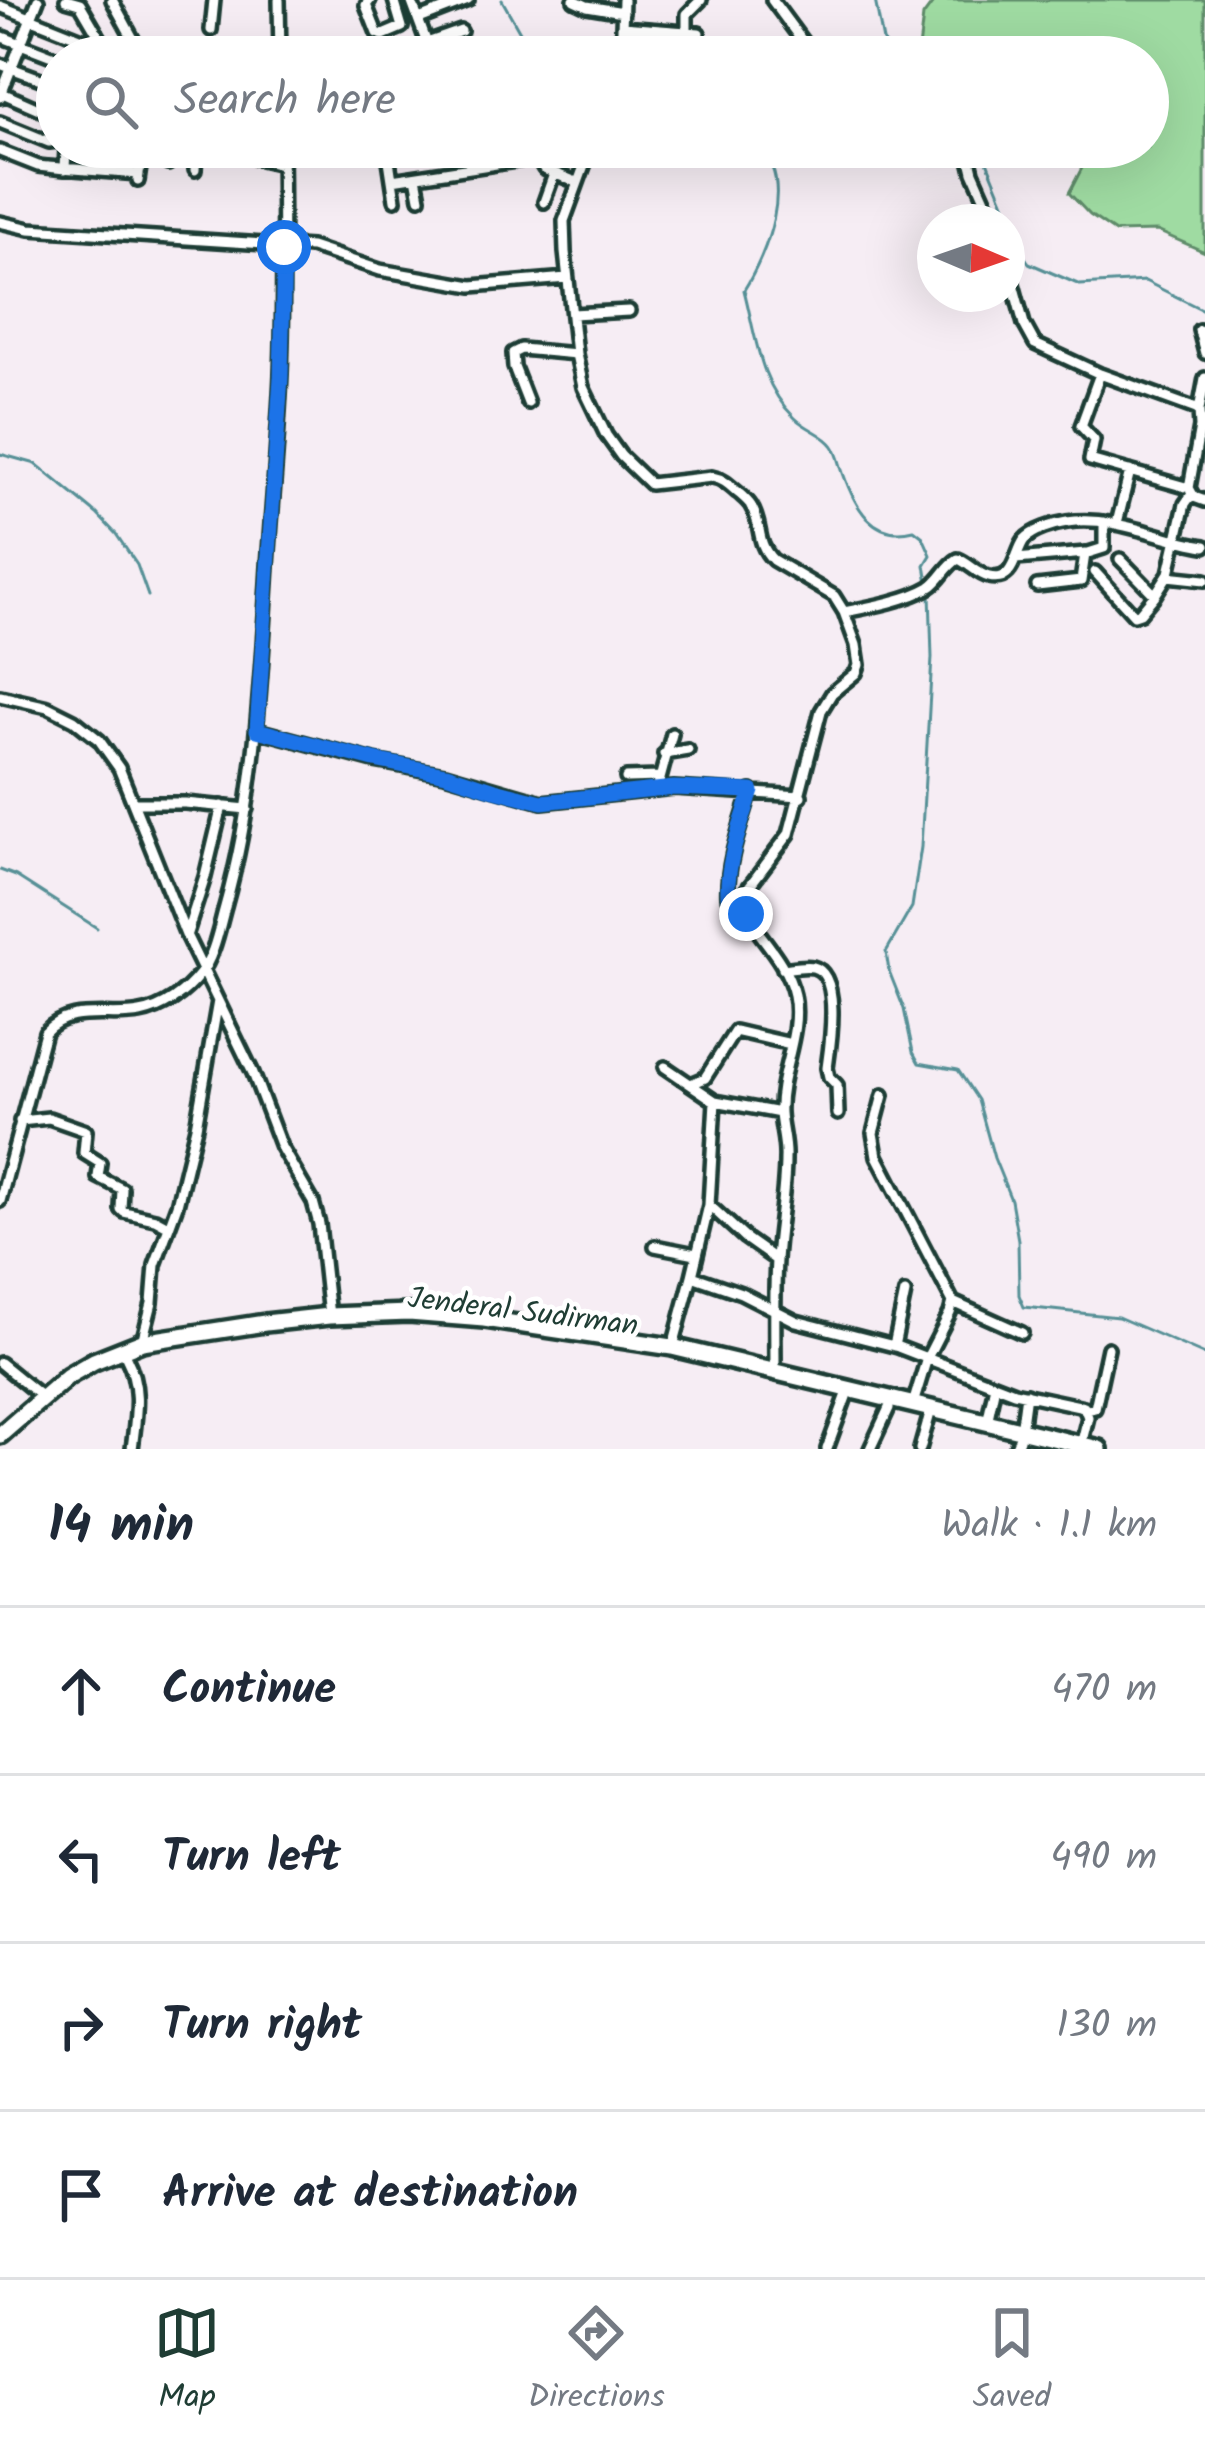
<!DOCTYPE html>
<html lang="en">
<head>
<meta charset="utf-8">
<style>
	body { margin:0; font-family:Kalam,sans-serif; background:#f2f2f3; color:#1f2937 }
	.compass { position:absolute; left:917px; top:204px; width:108px; height:108px; border-radius:50%; background:#fff; box-shadow:0 12px 48px #0002; rotate:92deg }
	.stop { position:absolute; width:36px; height:36px; margin:-27px; border:9px solid #1a73e8; border-radius:50%; background:#fff }
	.stop.end { background:#1a73e8; border-color:#fff; box-shadow:0 3px 12px #0008 }
	.list { margin:0; padding:0; list-style:none }
	h2 { display:flex; justify-content:space-between; align-items:center; height:156px; margin:0; padding:0 48px; font-size:51px }
	h2 small { font-size:39px; font-weight:400; color:#747a83 }
	.list li { display:grid; grid-template-columns:78px 1fr auto; gap:36px; align-items:center; box-sizing:border-box; height:168px; padding:0 48px; border-top:3px solid #e0e1e3 }
	.list b { display:block; font-size:45px; white-space:nowrap }
	.list em { font-size:39px; font-style:normal; color:#747a83 }
	.icon { flex:none; width:66px; height:66px; fill:none; stroke:currentColor; stroke-width:2; stroke-linecap:round; stroke-linejoin:round }
	.map { position:relative; flex:none; width:1205px; height:1449px; overflow:hidden }
	.search { position:absolute; background:#fff; box-shadow:0 12px 48px #0002; left:36px; right:36px; top:36px; height:132px; display:flex; align-items:center; gap:30px; box-sizing:border-box; padding:0 42px; border-radius:66px; color:#747a83; font-size:45px }
	.sheet { height:828px; background:#fff }
	nav { display:flex; justify-content:space-around; align-items:center; box-sizing:border-box; height:168px; border-top:3px solid #e0e1e3; background:#fff; font-size:33px; color:#747a83 }
	nav a { display:grid; justify-items:center; gap:6px }
	nav .on { color:#1f3d34 }
	.map>svg:first-child { display:block }
	.green { fill:#9fdba2; stroke:#5f8c6b; stroke-width:3 }
	.lines { fill:none; stroke-linecap:round; stroke-linejoin:round }
	.stream { stroke:#569096; stroke-width:3 }
	.minor-casing { stroke:#1f3d34; stroke-width:18 }
	.highway-casing { stroke:#1f3d34; stroke-width:24 }
	.minor { stroke:#fff; stroke-width:9 }
	.highway { stroke:#fff; stroke-width:15 }
	.route { stroke:#1a73e8; stroke-width:15 }
	.labels { text-anchor:middle; stroke-width:9; stroke-linejoin:round; paint-order:stroke }
	.street-label { font-size:30px; fill:#1f3d34; stroke:#fff }
</style>
</head>
<body>
<div class="map">
<svg width="1205" height="1449" viewBox="0 0 1205 1449">
	<rect width="100%" height="100%" fill="#f6edf4"/>
	<filter id="ink" filterUnits="userSpaceOnUse"><feTurbulence type="fractalNoise" baseFrequency=".00833" numOctaves="2"/><feDisplacementMap in="SourceGraphic" scale="24" xChannelSelector="R" yChannelSelector="G"/><feConvolveMatrix kernelMatrix="1 2 1 2 8 2 1 2 1" color-interpolation-filters="sRGB"/></filter>
	<g filter="url(#ink)">
		<path class="green" d="M935,0h270v252l-48,-21 -42,1 -25,-17 -21,-22 15,-29 -15,-17h79v-90h-230l5,-41z"/>
		<g class="lines">
			<path class="stream" d="M502,0l32,57
				M875,0l8,41 8,16
				M660,147l6,3 15,-3
				M757,147c40,32 9,108 -13,143 12,46 15,94 51,128 11,11 30,16 38,28 5,7 7,19 10,27 12,34 30,68 71,57l9,7 8,18 -6,10 3,18
				M981,147l33,80 8,26 7,10 51,22 65,-4 60,30
				M0,454l36,10 61,50 19,20 21,31 11,31
				M930,593l2,65 -11,189 -9,60 -26,45 3,19 15,38 9,43 6,11 39,7 20,30 16,58 17,42 7,40 1,55 5,12 94,10 87,38
				M0,870l16,6 81,52"/>
			<defs>
				<path id="minor" d="M66,0l14,4 31,53
					M112,0l31,57
					M279,0l1,57
					M370,0l-4,5 11,28 6,2 19,-8 -8,-27
					M411,0l21,57
					M574,0l13,6 36,6
					M772,0l42,57
					M0,6l95,38
					M419,19l49,-19
					M622,27l77,6
					M211,30l3,-30
					M687,32v-18l14,-14
					M0,36l57,22
					M427,43l34,-12
					M621,57l2,-57
					M0,64l57,21
					M0,92l57,25
					M0,97l38,-97
					M0,122l49,20 8,-1
					M225,147l23,9 34,8
					M387,147l8,53
					M531,147l13,22 32,13
					M591,147l-27,74 1,31 11,102 7,33 23,48 15,21 29,28 62,-7c11,2 16,7 25,15 3,2 13,11 14,14 12,19 4,36 22,54l61,36 10,16 12,33 3,20 -3,8 -24,20 -11,18 -32,123 -51,67c16,32 48,57 56,94 8,39 -16,79 -14,118 1,16 6,30 5,46 0,34 -7,67 -9,101 -2,37 -1,73 -1,110
					M967,147l6,25 22,50
					M282,149l104,5 54,-7
					M0,151l38,15 27,3 1,-22
					M168,164l2,-17
					M48,167l91,7
					M195,170l1,-23
					M416,177l4,21
					M392,180l144,-22
					M138,181l5,-34
					M544,202l10,-28
					M0,222l30,7 281,18 69,23 92,16 95,-8
					M1007,262l17,62 11,20 65,30 99,36 1,17 -11,61 5,9 11,4
					M572,314l57,-3
					M1199,330l6,23
					M1100,374l-19,52 13,14 -4,20 99,28
					M528,403l-14,-36 -1,-14 8,-4 55,5
					M1199,410l6,-32
					M1117,523l13,-52
					M1016,559l70,-6
					M1120,559l35,36
					M1095,572l39,43 6,-2 15,-18 14,-22 16,-69 7,-10
					M1167,576l38,4
					M1037,586l44,-5 4,-27 19,-6v-26
					M844,612c26,-5 64,-12 86,-25 11,-7 16,-21 28,-28 11,4 20,16 31,18 26,6 25,-23 35,-37 9,-10 30,-16 43,-18 48,-7 92,17 138,24
					M0,696l48,11 26,13 25,20 20,28 67,167 67,138 28,74 32,55 6,22 10,92
					M257,730l117,31 71,13 97,28 132,-14 127,8
					M664,754l24,-4
					M626,778l33,-1
					M657,790l15,-56
					M133,803h52l62,6
					M738,901l-10,-4c-2,-34 13,-72 23,-106
					M187,933l18,-56 17,-71
					M783,969c8,-1 21,-4 30,-2 29,7 17,79 14,101l2,9 8,8 1,29
					M665,1067l50,34 65,12
					M691,1084l14,-6 30,-47 56,13
					M883,1095l-10,38 4,23 76,146 -3,11 -23,45 -14,46
					M715,1101l-6,104 -17,71 49,17 55,28 102,26 116,45 70,15 4,10 -7,28
					M20,1121l29,-3 37,13 -2,22 16,10 -2,14 24,12 -1,20 3,3 31,7 13,7
					M0,1201l45,-169c24,-27 63,-13 95,-19 23,-4 45,-20 60,-39 14,-17 19,-46 25,-67 30,-106 35,-215 42,-324 4,-70 11,-139 14,-209 3,-76 2,-151 1,-227
					M709,1205l36,33 31,22
					M655,1246l41,8
					M953,1302l69,31
					M142,1342l10,-39 3,-38 22,-60 19,-78 22,-126
					M673,1346l19,-70
					M894,1346l11,-53
					M126,1357c16,30 10,59 6,92
					M0,1363l42,34
					M1087,1410l8,-2 13,-60
					M987,1423l8,-38
					M1021,1431l5,-37
					M827,1449l19,-52
					M870,1449l19,-41
					M920,1449l9,-32
					M1015,1449l4,-10"/>
				<path id="highway" d="M0,1435l68,-59 26,-15 48,-19 123,-19 64,-7 80,-3 75,6 188,28 427,102"/>
			</defs>
			<use href="#minor" class="minor-casing"/>
			<use href="#highway" class="highway-casing"/>
			<use href="#minor" class="minor"/>
			<use href="#highway" class="highway"/>
		</g>
	</g>
	<g class="lines" filter="url(#ink)">
		<path class="route" d="M284,247l-3,130 -24,353 117,30 72,14 49,16 47,12 132,-14 78,3c-11,34 -26,71 -24,106l10,4 8,13"/>
	</g>
	<g class="labels">
		<g class="street-label">
			<text transform="translate(523 1311) rotate(7)" y="10">Jenderal Sudirman</text>
		</g>
	</g>
</svg>
<svg class="compass" viewBox="-18 -18 36 36"><path d="M0-13l5 13h-10z" fill="#e53935"/><path d="M0 13l5-13h-10z" fill="#747a83"/></svg>
<div class="stop" style="left:284px;top:247px"></div>
<div class="stop end" style="left:746px;top:914px"></div>
<div class="search"><svg class="icon" aria-label="search" viewBox="0 0 24 24"><circle cx="10" cy="10" r="6"/><path d="M15 15l6 6"/></svg>Search here</div>
</div>
<section class="sheet">
<h2>14 min<small>Walk · 1.1 km</small></h2>
<ul class="list">
<li><svg class="icon" aria-label="ahead" viewBox="0 0 24 24"><path d="M12 20V5M6 11l6-6 6 6"/></svg><div><b>Continue</b></div><em>470 m</em></li>
<li><svg class="icon" aria-label="left" viewBox="0 0 24 24"><path d="M17 20v-9H6M10 6l-5 5 5 5"/></svg><div><b>Turn left</b></div><em>490 m</em></li>
<li><svg class="icon" aria-label="right" viewBox="0 0 24 24"><path d="M7 20v-9h11M14 6l5 5-5 5"/></svg><div><b>Turn right</b></div><em>130 m</em></li>
<li><svg class="icon" aria-label="arrive" viewBox="0 0 24 24"><path d="M6 21V4h12l-3 4 3 4H6"/></svg><div><b>Arrive at destination</b></div></li>
</ul>
</section>
<nav>
<a class="on"><svg class="icon" aria-label="map" viewBox="0 0 24 24"><path d="M3 6l6-2 6 2 6-2v14l-6 2-6-2-6 2zM9 4v14M15 6v14"/></svg>Map</a>
<a><svg class="icon" aria-label="directions" viewBox="0 0 24 24"><path d="M12 3l9 9-9 9-9-9zM9 14v-3h6M13 9l2 2-2 2"/></svg>Directions</a>
<a><svg class="icon" aria-label="saved" viewBox="0 0 24 24"><path d="M7 4h10v16l-5-4-5 4z"/></svg>Saved</a>
</nav>
</body>
</html>
